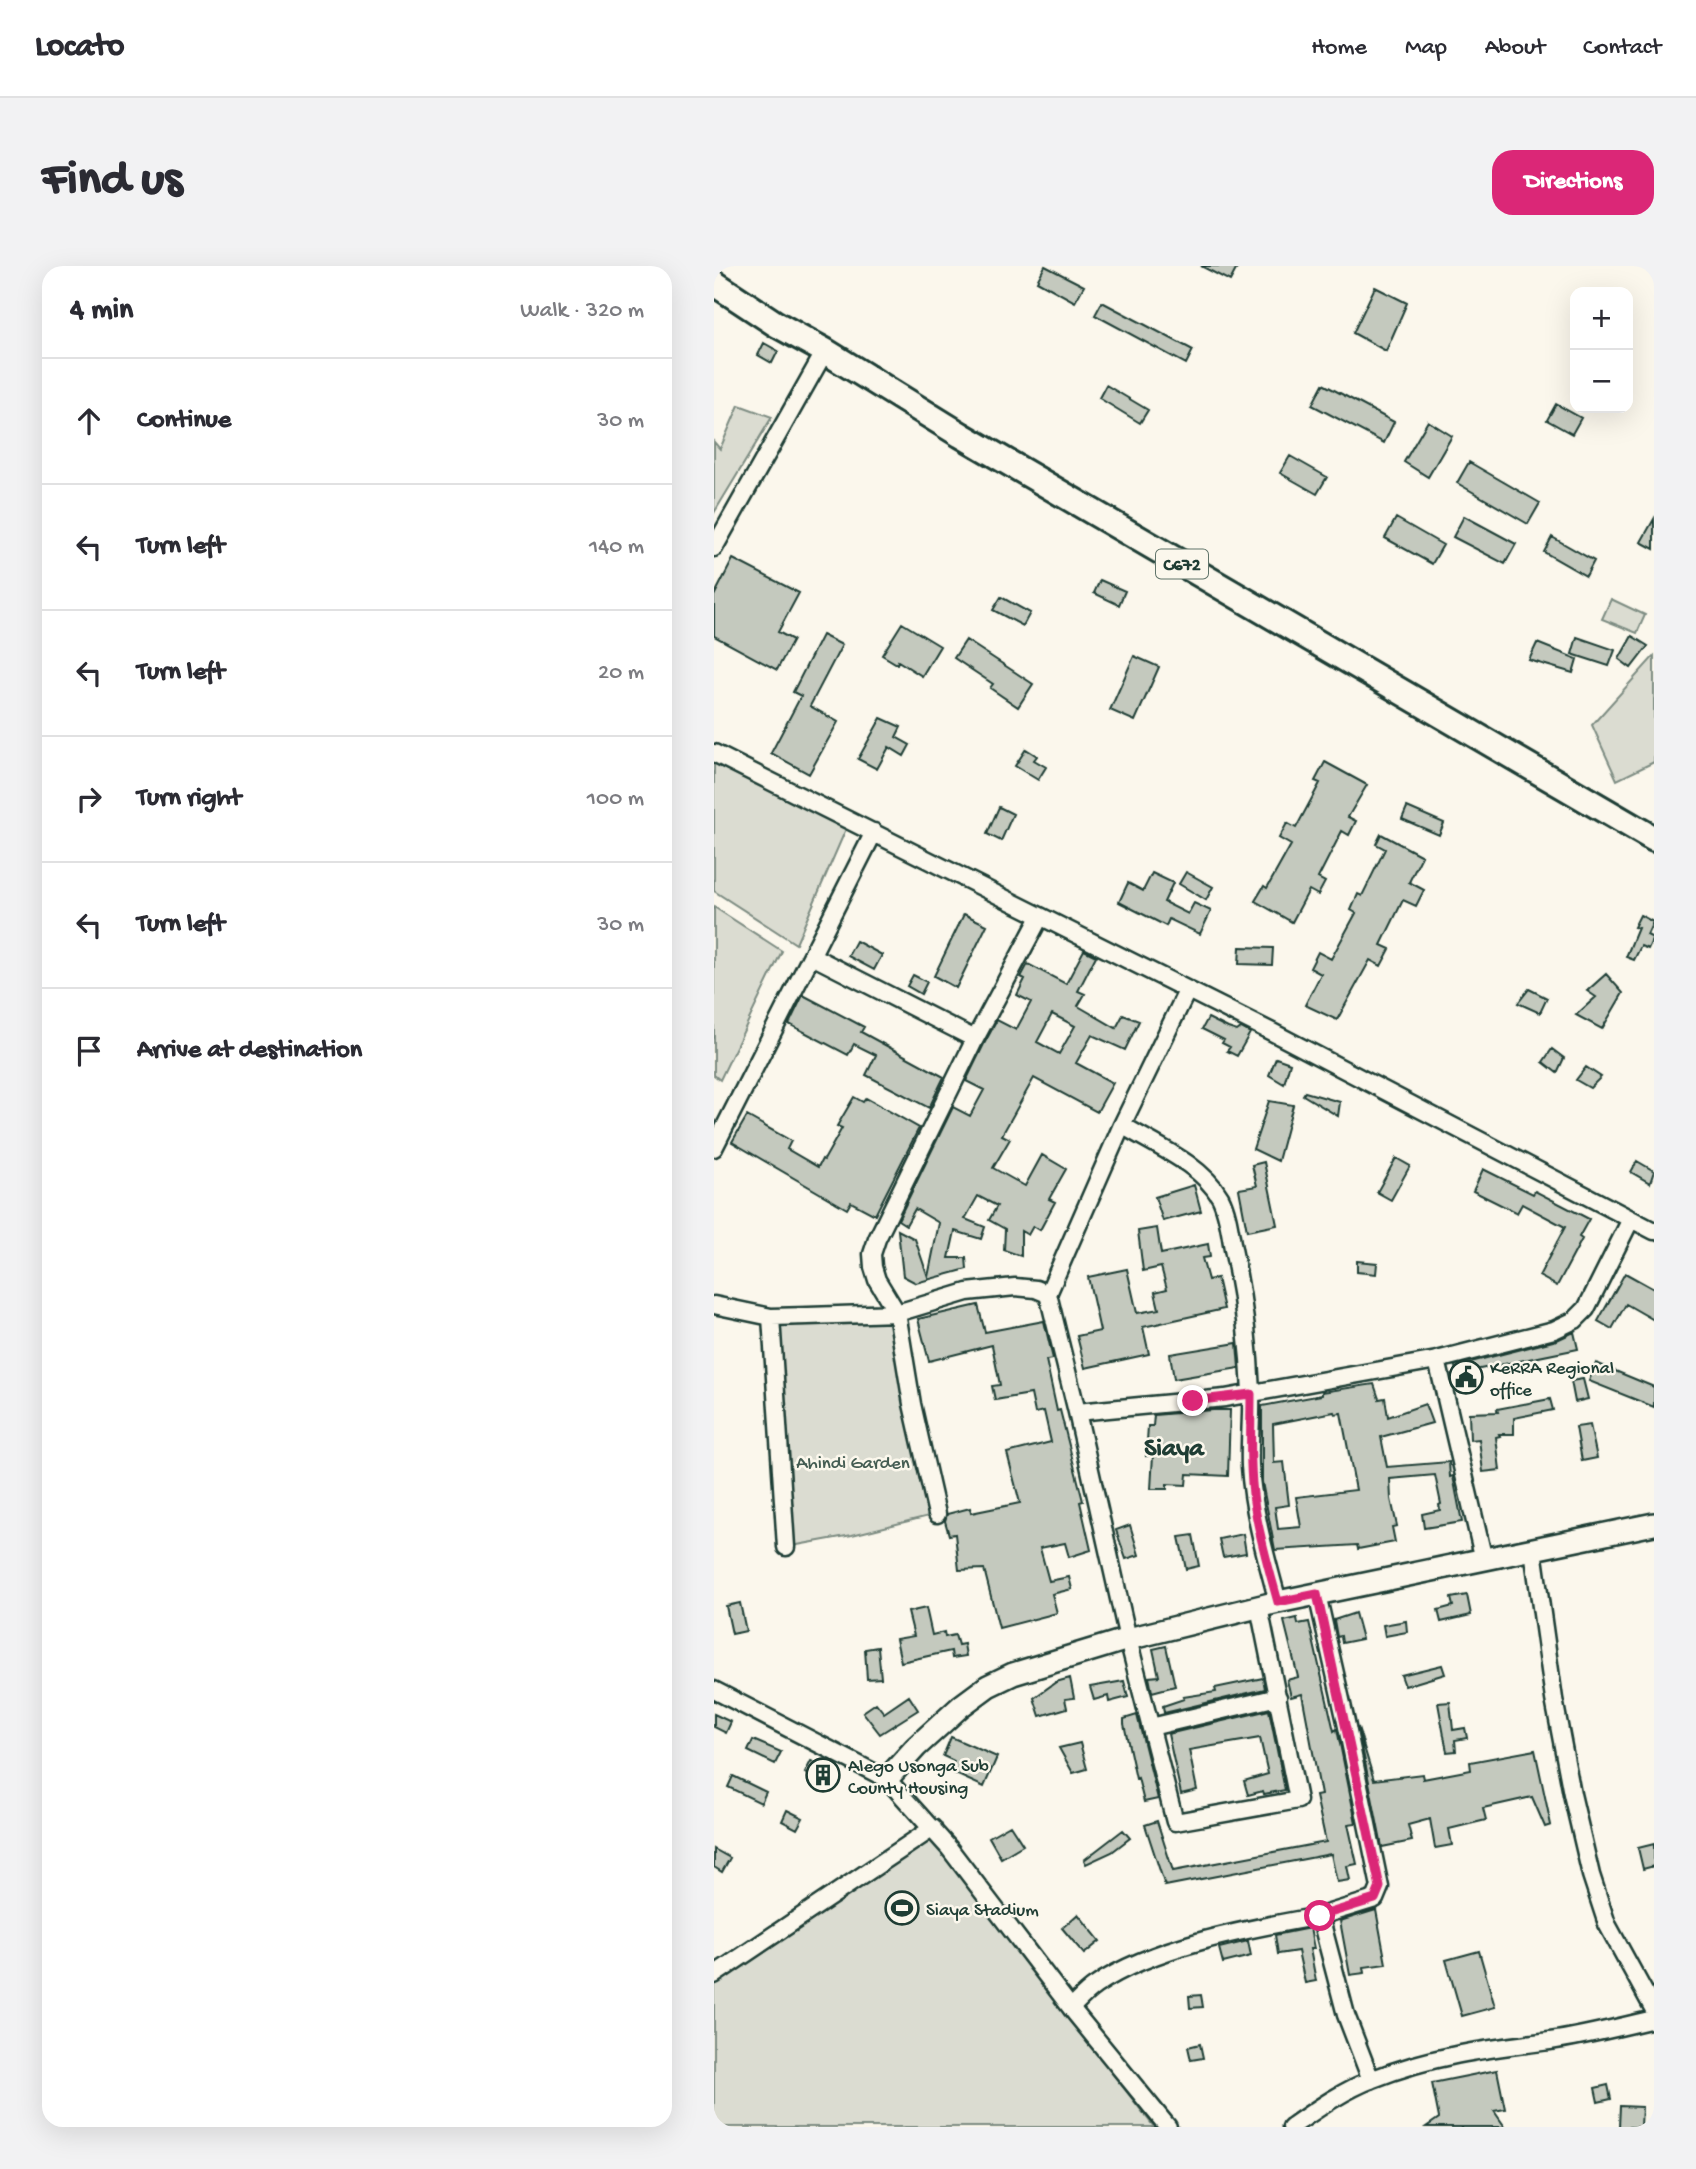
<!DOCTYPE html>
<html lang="en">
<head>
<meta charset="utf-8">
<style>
	body { margin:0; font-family:"Gochi Hand",sans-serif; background:#f2f2f3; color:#2b2b33 }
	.controls { position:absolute; right:21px; top:21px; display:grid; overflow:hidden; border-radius:14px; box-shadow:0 7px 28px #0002 }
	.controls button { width:63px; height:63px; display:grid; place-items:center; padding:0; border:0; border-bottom:2px solid #e1e1e2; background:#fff; color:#2b2b33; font:35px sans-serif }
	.stop { position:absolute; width:21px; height:21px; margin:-16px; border:5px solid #db2777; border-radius:50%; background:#fff }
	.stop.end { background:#db2777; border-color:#fff; box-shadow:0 2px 7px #0008 }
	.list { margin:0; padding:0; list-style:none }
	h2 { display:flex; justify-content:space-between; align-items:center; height:91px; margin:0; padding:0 28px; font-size:30px }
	h2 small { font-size:23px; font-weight:400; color:#7c7c81 }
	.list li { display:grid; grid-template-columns:46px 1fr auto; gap:21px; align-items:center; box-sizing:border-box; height:126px; padding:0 28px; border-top:2px solid #e1e1e2 }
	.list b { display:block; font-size:26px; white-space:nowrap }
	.list em { font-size:23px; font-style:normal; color:#7c7c81 }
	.icon { flex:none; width:38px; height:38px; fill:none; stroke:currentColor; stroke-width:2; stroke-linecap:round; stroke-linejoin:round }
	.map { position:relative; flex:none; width:940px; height:1861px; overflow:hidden; border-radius:21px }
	header { display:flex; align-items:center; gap:42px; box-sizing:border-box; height:98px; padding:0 35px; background:#fff; border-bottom:2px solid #e1e1e2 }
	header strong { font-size:33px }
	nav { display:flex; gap:38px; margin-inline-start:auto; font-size:24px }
	.intro { display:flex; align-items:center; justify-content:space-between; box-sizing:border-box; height:168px; padding:0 42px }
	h1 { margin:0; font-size:49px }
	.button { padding:18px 32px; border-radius:21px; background:#db2777; color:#fff; font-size:24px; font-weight:700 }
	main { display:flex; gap:42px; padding:0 42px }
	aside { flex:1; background:#fff; border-radius:21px; box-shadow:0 7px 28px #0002 }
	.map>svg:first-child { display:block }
	.green { fill:#dbdcd1; stroke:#7d8c82; stroke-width:2 }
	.building { fill:#c4c9be; stroke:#1f3d34; stroke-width:2; fill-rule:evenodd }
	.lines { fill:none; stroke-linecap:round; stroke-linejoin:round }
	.minor-casing { stroke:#1f3d34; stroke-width:21 }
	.secondary-casing { stroke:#1f3d34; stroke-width:26 }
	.primary-casing { stroke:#1f3d34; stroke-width:30 }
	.minor { stroke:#fbf7ec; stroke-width:16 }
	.secondary { stroke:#fbf7ec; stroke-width:21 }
	.primary { stroke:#fbf7ec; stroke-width:24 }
	.route { stroke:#db2777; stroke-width:9 }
	.labels { text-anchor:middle; stroke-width:5; stroke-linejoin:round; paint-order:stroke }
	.shield { fill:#fbf7ec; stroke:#61756b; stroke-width:2 }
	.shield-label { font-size:18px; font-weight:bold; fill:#1f3d34 }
	.poi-label { font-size:19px; fill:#1f3d34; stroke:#fbf7ec; text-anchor:start }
	.park-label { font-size:19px; fill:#455d53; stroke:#fbf7ec }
	.district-label { font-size:26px; font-weight:bold; fill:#1f3d34; stroke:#fbf7ec }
</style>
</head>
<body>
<header>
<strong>Locato</strong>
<nav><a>Home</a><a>Map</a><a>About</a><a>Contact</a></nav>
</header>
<div class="intro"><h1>Find us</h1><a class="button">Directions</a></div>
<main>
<aside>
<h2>4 min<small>Walk · 320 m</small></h2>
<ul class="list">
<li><svg class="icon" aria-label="ahead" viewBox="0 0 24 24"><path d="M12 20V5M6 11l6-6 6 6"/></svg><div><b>Continue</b></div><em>30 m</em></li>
<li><svg class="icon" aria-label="left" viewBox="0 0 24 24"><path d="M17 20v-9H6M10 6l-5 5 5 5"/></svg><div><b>Turn left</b></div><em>140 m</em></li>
<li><svg class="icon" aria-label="left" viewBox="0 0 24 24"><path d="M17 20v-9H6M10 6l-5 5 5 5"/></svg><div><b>Turn left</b></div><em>20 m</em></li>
<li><svg class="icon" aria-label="right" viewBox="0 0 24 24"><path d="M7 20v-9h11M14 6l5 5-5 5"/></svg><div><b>Turn right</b></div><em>100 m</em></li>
<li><svg class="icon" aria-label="left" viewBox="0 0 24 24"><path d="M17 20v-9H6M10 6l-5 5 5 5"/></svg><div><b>Turn left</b></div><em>30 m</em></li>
<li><svg class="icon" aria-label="arrive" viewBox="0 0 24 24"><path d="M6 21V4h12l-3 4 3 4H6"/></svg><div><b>Arrive at destination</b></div></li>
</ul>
</aside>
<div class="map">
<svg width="940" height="1861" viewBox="0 0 940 1861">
	<rect width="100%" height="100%" fill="#fbf7ec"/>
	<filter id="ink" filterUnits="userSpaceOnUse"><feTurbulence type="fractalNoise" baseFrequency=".0143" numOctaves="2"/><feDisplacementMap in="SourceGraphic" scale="14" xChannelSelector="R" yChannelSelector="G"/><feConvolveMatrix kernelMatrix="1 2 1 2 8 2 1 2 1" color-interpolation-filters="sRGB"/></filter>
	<g filter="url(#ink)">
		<path class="green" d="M25,139l33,12 -58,96v-71l6,7z
			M897,333l34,16 -8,18 -35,-14z
			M940,390v106l-37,18 -25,-55z
			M0,490l135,66 -53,122 -82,-53z
			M0,641l68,44 -62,129 -6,-5z
			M183,1047l40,201 -85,21 -66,12 -14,-221z
			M212,1567l228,294h-440v-144z"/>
		<path class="building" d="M331,0l39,20 -9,16 -38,-21z
			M487,0h37l-8,15z
			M661,21l32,16 -21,48 -33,-18z
			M388,36l91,48 -7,14 -91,-49z
			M50,77l14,8 -6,12 -14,-8z
			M609,118l71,38 -10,21 -72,-38z
			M392,119l42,25 -8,13 -41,-25z
			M842,138l25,14 -9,16 -25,-14z
			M714,155l24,15 -24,41 -24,-15z
			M576,190l37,21 -10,17 -37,-21z
			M755,196l71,41 -12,21 -71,-41z
			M750,250l52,28 -11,20 -52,-27z
			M682,252l47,27 -11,19 -47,-26z
			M940,253v30l-13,-7z
			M838,271l42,24 -8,15 -42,-24z
			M19,293l66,34 -21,39 15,8 -16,30 -63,-34v-40z
			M386,314l25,11 -6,14 -25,-12z
			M287,331l29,16 -7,13 -30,-16z
			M188,357l38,23 -18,30 -24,-15 -1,3 -15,-9z
			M108,369l20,10 -32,61 28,16 -29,52 -38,-21 30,-57 -8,-4z
			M918,370l16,10 -17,22 -12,-9z
			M863,371l38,13 -6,16 -37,-12z
			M252,374l67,44 -15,23 -28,-19 3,-4 -39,-26z
			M823,377l40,16 -4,14 -44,-13z
			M420,390l25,11 -24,54 -25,-11z
			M167,452l20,9 -5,10 14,8 -6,11 -15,-9 -12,22 -19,-10z
			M312,483l11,7 -3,4 12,7 -8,13 -23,-14z
			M611,496l42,23 -19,32 8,4 -7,14 -7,-4 -24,47 7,4 -7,13 -9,-5 -17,32 -37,-21 9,-15 3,2 24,-43 -12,-7 8,-15 9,5 24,-45 -5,-2z
			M285,541l14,7 -12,27 -14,-7z
			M693,541l37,16 -5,12 -37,-16z
			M667,568l41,22 -13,26 15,8 -8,16 -13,-6 -22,45 9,4 -9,17 -11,-6 -33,60 -32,-15 16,-31 -11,-6 8,-16 13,7 25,-46 -5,-3 7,-16 4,2 23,-47 -9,-5z
			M472,606l27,15 -7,13 -27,-16z
			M438,607l21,10 -9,19 24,12 6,-11 17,8 -11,23 -31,-15 -3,7 -47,-24 9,-19 15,8z
			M250,648l23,11 -31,63 -22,-12z
			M926,649l13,7 -6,13 6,3 -5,11 -7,-3 -7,14 -8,-3 12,-29 -4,-1z
			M142,675l26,14 -8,15 -26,-14z
			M526,681l33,1 -1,17 -33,-1z
			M370,684l12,6 -18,35 7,3 -7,12 38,22 7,-13 16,6 -14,29 -33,-15 -16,28 37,20 -16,29 -63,-34 -32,57 8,4 -17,29 32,18 17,-31 24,14 -17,30 6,3 -15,28 -7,-4 -5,9 -7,-4v25l-17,-6 1,-21 -16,-9 8,-14 -19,-10 -13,23 20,8 -4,12 -26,-8 -6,27h17l1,11 -51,14 -13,-7 -5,-46 17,9 13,38 11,-54 -24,-14 -9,16 -8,-5 55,-113 17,9 14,-26 -18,-9 18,-37 13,-24 19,10 15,-28 -14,-7 8,-16 -4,-2 7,-13 38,20zM338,748l23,12 -16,28 -22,-12z
			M892,708l17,19 -21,36 -26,-14 20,-18 -9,-6z
			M199,709l14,7 -6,12 -14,-8z
			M815,723l18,9 -7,15 -22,-10z
			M89,729l61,32 -3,5 83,45 -15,31 -63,-33 10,-20 -22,-11 -6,11 -59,-31z
			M494,752l20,10 9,3 4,-3 9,5 -13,23 -10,-5 3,-4 -8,-4 2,-3 -22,-11z
			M838,783l12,9 -7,15 -14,-11z
			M562,792l14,5 -6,21 -15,-9z
			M872,801l15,10 -11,11 -14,-8z
			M591,826l35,10 -2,14 -35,-21z
			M140,831l9,5 3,-4 53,30 -44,87 -24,-13 -4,7 -115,-67 15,-26 44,25 -4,8 31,18 4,-8 2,1 18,-32 -5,-2z
			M555,835l24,4 -15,56 -25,-12z
			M682,892l14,8 -19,34 -14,-8z
			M923,895l17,10 -4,12 -19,-11z
			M550,896l13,63 -30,6 -8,-42 18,-3 -5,-21z
			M769,903l50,25 2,-3 54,28 -10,18 3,2 -25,47 -18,-10 26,-49 -43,-23 -5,9 -44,-22z
			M480,919l7,26 -38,10 -8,-24z
			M443,962l4,26 47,-10 2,13 -8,1 6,22 9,-2 7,31 -81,18 6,27 -64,14 -8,-32 23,-5 -12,-54 39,-8 10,44 22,-4 -4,-17 12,-3 -6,-22 -18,4 -5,-40z
			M643,995l20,2 -1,11 -19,-2z
			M911,1007l29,16v31l-28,-16 -14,25 -14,-8z
			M264,1039l7,27 59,-11 9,38 -7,1 11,51 3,-1 23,91 -3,1 11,48 -22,7 -4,-14 -25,5 9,33 20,-4 3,12 -20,5 5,19 -58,15 -15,-59 -25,1 -4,-36 -6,1 -4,-14 2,-7 23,-6 1,5 49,-10 -13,-50 44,-11 -7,-31 -9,2 -4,-19 -36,6 -3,-14 8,-1 -8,-40 -63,16 -11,-42z
			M860,1066l4,17 -108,22 2,8 -15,2 -2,-15 102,-26z
			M523,1077l2,25 -65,11 -4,-25z
			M882,1097l58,24v20l-65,-26z
			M869,1113l5,20 -13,3 -4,-21z
			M660,1118l5,15 6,-1 3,19 37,-13 7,19 -51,14 6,30 62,-5 1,15 3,-1 9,46 -38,6 -2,-14 18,-4 -1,-5 2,-1 -6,-29 -45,4 1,20 6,27 -5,1 3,15 -37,7 -1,-4 -82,5 -13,-68v-76l60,-11v-3zM620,1146l1,2 6,-1 15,77 -60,7 5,30 -23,2 -3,-22 14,-2 -5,-43 -10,1 -1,-39z
			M836,1133l3,11 -39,8v16h-15l1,2 -4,1 4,33 -17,2 -4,-33 -9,1 -1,-27 29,-1 -1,-3z
			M499,1144h17l-2,66 -41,-2 -1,11 -19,-1v5h-16l2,-34 -7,1 2,-30h5l1,-11z
			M876,1159l7,33 -15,3 -6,-34z
			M416,1259l9,30 -13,4 -10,-29z
			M529,1268l3,19 -23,4 -4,-18z
			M479,1269l6,31 -13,3 -7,-32z
			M753,1329l4,20 -30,7 -3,-12 15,-4 -2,-8z
			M26,1337l6,28 -14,3 -6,-28z
			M212,1342l6,27 12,-3 1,5 10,-2 3,10 6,-1 2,12 -14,2 -1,-7 -50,11 -5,-23 18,-3 -6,-24z
			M641,1347l7,26 -20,4 -1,-7 -4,1 -3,-17z
			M583,1352l1,6 11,-2 25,109 3,-2 19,94 -8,1 9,40 -10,2 3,14 -13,2 -6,-28 -166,32 -20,-61 12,-4 16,50 153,-29 -10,-46 5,-1 -19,-101 -11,3 -4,-17 11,-3 -14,-56z
			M692,1355l1,11 -22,4 -2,-11z
			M452,1380l9,40 -23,6 -3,-15 10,-1 -6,-27z
			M164,1381l3,31 -14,1 -2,-30z
			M728,1399l3,9 -40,12 -4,-11z
			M356,1412l4,20 -9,1 2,9 -27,8 -6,-18 22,-16z
			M549,1412l2,11 -101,24 -1,-7 21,-7 -1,-2 33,-5 -1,-4z
			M410,1415l4,16 -19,5 -1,-6 -14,4 -4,-13z
			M195,1430l9,14 -38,24 -17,-22 13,-9 8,10z
			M736,1436l3,28 12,-2 2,10 -12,2 1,11 -9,1 -9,-49z
			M555,1444l16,80 -21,4 -1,-3 -15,4 -4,-14 24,-7 -8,-36 -71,12 8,40 -16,4 -13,-60z
			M0,1448l17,8 -5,11 -12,-6z
			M423,1449l21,84 -14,3 -6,-24 -2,1 -12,-55v-5z
			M644,1461l16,53 48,-6 1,5 48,-9 -1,-8 65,-12 16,75 -6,2 -13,-30 -49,11 3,12 -37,9 3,16 -17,3 -5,-29 -22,6 4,16 -30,6z
			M237,1471l46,20 -13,30 -35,-16 5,-10 -11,-5z
			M39,1474l28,12 -6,12 -27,-13z
			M366,1477l7,26 -14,4 -14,-25z
			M97,1495l30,16 -6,12 -30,-16z
			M19,1510l33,16 -5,11 -33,-16z
			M73,1544l16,8 -6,11 -15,-8z
			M296,1559l13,20 -22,13 -12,-21z
			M409,1564l7,8 -18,14 -26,12 -2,-4z
			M940,1578v22l-11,3 -5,-21z
			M0,1583l16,9 -8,14 -8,-5z
			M662,1644l10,54 -22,3 1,6 -15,2 -10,-54z
			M364,1648l22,27 -16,13 -22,-26z
			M596,1662l4,21h-4l6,32 -11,2 -7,-32 -20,3 -3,-19z
			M534,1675l3,15 -28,7 -4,-15z
			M765,1685l16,56 -33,9 -16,-56z
			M487,1729l2,12 -13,1 -1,-12z
			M486,1778l3,14 -12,2 -3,-13z
			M783,1804l8,39 -11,2 11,16h-79l13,-9 -7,-35z
			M894,1819l3,14 -13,3 -3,-14z
			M906,1840l22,1 -1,20h-22z"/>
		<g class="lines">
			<defs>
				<path id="minor" d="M0,282l111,-197
					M0,487l558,279 382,199
					M98,690l163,83
					M408,859c32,20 78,38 98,72 8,15 10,36 13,52 10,47 16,94 18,143 1,24 -2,49 -1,74 3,47 16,91 28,136
					M0,882l160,-316
					M334,1028l74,-169 65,-134
					M0,1039l57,12 37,-1 89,-3 70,-21 48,-5 21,2 12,5 29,118 51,227 47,183 123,-22 -39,-193
					M57,1051l15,230
					M723,1094l47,200
					M363,1146l148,-14 212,-38 117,-30 21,-10 11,-11 45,-90
					M223,1248l-25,-110 -15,-91 -20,-33 -4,-13 -1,-13 5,-15 98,-200 65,-122
					M819,1284l21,149 18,95 19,81 16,49 47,86
					M603,1328l29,128 34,165 -5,12 -55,17 26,99 25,65
					M0,1424l173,89 62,69 122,160 97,119
					M437,1461l127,-30
					M0,1709l219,-147
					M357,1742c8,-8 15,-16 24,-22 57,-40 156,-58 225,-70
					M577,1861c26,-18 53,-37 82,-48 61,-24 113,-30 177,-38 35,-5 69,-14 104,-22"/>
				<path id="secondary" d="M173,1513l29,-32 45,-41 27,-20 25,-12 115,-35 150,-37 376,-78"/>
				<path id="primary" d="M0,17l62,41 49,27 136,84 693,404"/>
			</defs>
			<use href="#minor" class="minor-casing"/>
			<use href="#secondary" class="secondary-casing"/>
			<use href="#primary" class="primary-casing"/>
			<use href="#minor" class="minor"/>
			<use href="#secondary" class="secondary"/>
			<use href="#primary" class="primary"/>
		</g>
	</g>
	<g class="lines" filter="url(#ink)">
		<path class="route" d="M479,1135l58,-7c0,36 -2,72 3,108 5,34 15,67 24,100l39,-8 63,293 -5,12 -55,17"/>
	</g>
	<defs>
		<symbol id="civic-ring" viewBox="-11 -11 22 22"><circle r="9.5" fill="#fbf7ec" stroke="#1f3d34" stroke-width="1.5"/><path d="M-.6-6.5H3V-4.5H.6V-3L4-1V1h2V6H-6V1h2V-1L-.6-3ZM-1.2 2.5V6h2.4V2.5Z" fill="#1f3d34"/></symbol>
		<symbol id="building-ring" viewBox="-11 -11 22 22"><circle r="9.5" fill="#fbf7ec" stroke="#1f3d34" stroke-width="1.5"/><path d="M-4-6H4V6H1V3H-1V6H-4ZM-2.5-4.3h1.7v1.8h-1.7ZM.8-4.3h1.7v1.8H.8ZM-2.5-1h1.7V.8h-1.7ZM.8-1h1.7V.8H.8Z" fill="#1f3d34"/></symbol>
		<symbol id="stadium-ring" viewBox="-11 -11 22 22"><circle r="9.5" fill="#fbf7ec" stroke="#1f3d34" stroke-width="1.5"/><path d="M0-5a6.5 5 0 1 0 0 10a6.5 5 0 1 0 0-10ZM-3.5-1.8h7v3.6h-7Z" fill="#1f3d34"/></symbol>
	</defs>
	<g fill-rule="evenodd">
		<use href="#civic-ring" x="733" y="1092" width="38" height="38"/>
		<use href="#building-ring" x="90" y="1490" width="38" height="38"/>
		<use href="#stadium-ring" x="169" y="1623" width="38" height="38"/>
	</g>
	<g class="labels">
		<rect class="shield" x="442" y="283.5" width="52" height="29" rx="5"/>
		<g class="shield-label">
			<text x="468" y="304">C672</text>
		</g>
		<g class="poi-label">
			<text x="776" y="1107">KeRRA Regional<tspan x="776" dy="22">office</tspan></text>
			<text x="134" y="1505">Alego Usonga Sub<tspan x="134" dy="22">County Housing</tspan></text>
			<text x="212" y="1649">Siaya Stadium</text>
		</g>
		<g class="park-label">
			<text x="139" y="1202">Ahindi Garden</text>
		</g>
		<g class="district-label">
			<text x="460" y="1189">Siaya</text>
		</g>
	</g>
</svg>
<div class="controls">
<button>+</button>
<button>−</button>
</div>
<div class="stop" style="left:606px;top:1650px"></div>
<div class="stop end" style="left:479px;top:1135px"></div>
</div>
</main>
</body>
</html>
